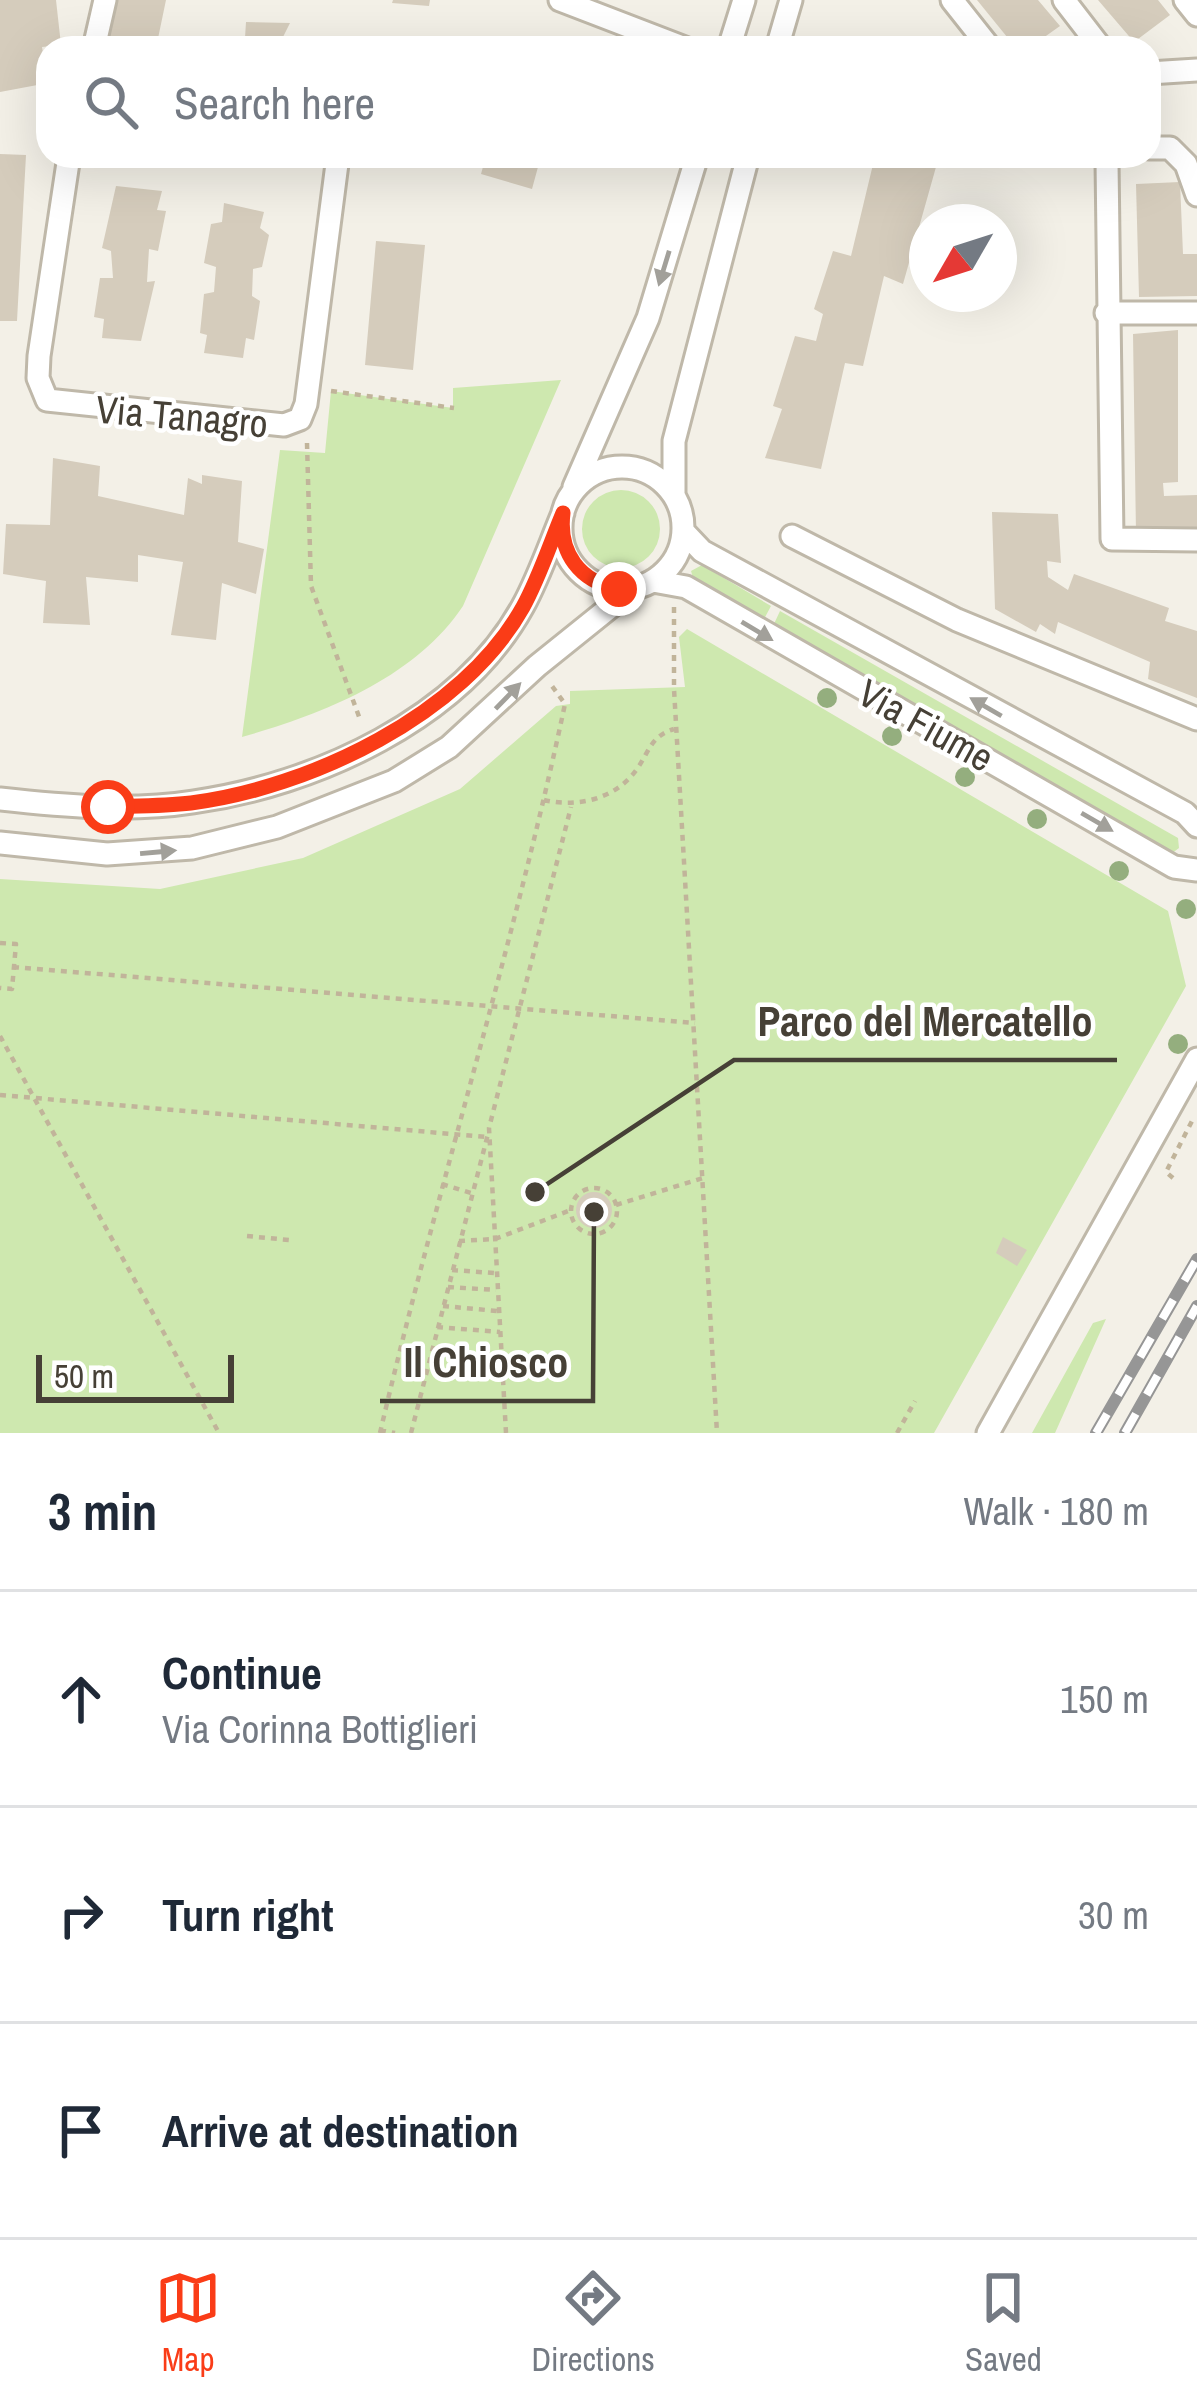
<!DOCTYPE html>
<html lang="en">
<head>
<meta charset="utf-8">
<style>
	body { margin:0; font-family:"Archivo Narrow",sans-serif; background:#f2f2f3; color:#1f2937 }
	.compass { position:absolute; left:909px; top:204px; width:108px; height:108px; border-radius:50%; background:#fff; box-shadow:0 12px 48px #0002; rotate:231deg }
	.scale { position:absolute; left:36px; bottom:30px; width:198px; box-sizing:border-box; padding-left:12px; border:6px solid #464036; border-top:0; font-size:33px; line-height:42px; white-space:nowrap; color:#464036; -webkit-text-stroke:9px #fff; paint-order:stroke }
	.stop { position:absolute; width:36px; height:36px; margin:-27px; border:9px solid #fa3c17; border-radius:50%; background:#fff }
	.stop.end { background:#fa3c17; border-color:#fff; box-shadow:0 3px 12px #0008 }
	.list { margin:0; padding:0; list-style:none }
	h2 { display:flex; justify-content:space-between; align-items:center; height:156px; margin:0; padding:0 48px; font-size:51px }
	h2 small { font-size:39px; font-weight:400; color:#747a83 }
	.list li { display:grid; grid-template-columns:78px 1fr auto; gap:36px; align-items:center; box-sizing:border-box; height:216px; padding:0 48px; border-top:3px solid #e0e1e3 }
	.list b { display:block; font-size:45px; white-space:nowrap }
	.list p { margin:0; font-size:39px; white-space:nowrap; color:#747a83 }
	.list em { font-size:39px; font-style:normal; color:#747a83 }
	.icon { flex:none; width:66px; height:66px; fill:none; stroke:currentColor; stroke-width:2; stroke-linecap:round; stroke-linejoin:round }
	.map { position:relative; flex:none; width:1197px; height:1433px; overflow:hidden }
	.search { position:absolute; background:#fff; box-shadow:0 12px 48px #0002; left:36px; right:36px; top:36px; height:132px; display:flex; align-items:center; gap:30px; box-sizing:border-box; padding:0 42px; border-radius:36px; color:#747a83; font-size:45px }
	.sheet { height:804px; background:#fff }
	nav { display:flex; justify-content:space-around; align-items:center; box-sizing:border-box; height:168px; border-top:3px solid #e0e1e3; background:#fff; font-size:33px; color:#747a83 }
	nav a { display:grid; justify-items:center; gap:6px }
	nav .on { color:#fa3c17 }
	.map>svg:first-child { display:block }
	.green { fill:#cee8af }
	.building { fill:#d5ccbc }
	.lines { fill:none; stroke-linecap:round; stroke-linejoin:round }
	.minor-casing { stroke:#bfb8a9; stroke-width:27 }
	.path { stroke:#c1b49a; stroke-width:4.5; stroke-dasharray:6 6; stroke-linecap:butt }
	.minor { stroke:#fff; stroke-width:21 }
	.rail-casing { stroke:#969696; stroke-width:12 }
	.rail { stroke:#fff; stroke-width:8; stroke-dasharray:22; stroke-linecap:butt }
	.tree { fill:#94ae7e }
	.oneway { fill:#a2a09a }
	.route { stroke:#fa3c17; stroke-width:15 }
	.labels { text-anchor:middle; stroke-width:9; stroke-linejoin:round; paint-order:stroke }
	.street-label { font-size:39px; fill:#464036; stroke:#fff }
	.leader { fill:none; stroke:#464036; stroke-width:4.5 }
	.callout-dot { fill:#464036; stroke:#fff; stroke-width:4.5 }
	.callout-label { font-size:42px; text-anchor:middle; font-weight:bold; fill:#464036; stroke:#fff; stroke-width:9; stroke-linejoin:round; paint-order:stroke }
</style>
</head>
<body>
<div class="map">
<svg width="1197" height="1433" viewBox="0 0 1197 1433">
	<rect width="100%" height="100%" fill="#f3f0e7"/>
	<path class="green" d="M561,380l-98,226c-48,72 -140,108 -221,131l38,-287 45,3 6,-62 122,17v-20z
		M582 529a39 39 0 1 1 78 0a39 39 0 1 1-78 0Z
		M702,565l69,41 -8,15 -69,-40 -3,-10z
		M780,611l398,227 1,10 -8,6 -398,-228z
		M687,629l481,282 18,75 -252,447h-934v-554l160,10 143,-31 157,-69 96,-83 14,-2v-13l115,-4 -6,-50z
		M1106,1319l-51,114h-23l61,-110z"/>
	<path class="building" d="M0,0h56l5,45 -19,2 6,36 -48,9z
		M113,0h53l-10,48h-51z
		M393,0h37l-1,6 -37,-3z
		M977,0h61l22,26 -31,22h-13z
		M1098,0h60l12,15 -36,27z
		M246,22l44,1 -8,16 7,9h-53v-9l9,-1z
		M552,39l28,8 -1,1h-30z
		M0,154l26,1 -9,166h-17z
		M233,156h34v12l-38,-2z
		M486,156h55l-9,33 -51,-15z
		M875,156l61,11 -33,117 -19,-8 -21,90 -18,-3 -24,106 -56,-11 17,-49 -9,-3 22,-70 21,5 7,-27 -9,-5 19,-58 18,5z
		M1180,182l3,72h14v42l-58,1 -3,-113z
		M116,186l46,5 -5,19 9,1 -8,40 -9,-2 -2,33 8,-1 -14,60 -39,-3 2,-19 -10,-2 6,-39h13l-2,-27 -9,-3z
		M224,203l40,9 -4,16 9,7 -7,32 -9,2 -1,27 8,5 -6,39 -8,-2 -3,20 -39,-5 3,-18 -7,-2 4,-39 10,-2 2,-25 -12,-4 7,-39 11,-2z
		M376,241l49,4 -12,125 -48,-5z
		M1178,330v152l-15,1 1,13 33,-1v38l-61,1 -3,-200z
		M53,458l47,8 -2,30 86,19 4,-37 14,6v-9l40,6 -4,61 26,7 -8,45 -34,-11 -6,57 -45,-5 12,-73 -45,-7v27l-52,-5 4,48 -47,-2 3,-42 -43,-7 3,-50 44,1z
		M992,512l66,2 3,49 -14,-2 1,16 20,13 6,-16 95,34 -4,13 32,10v67l-49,-19 2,-17 -92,-40 -3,12 -15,-10 -4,8 -41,-23z
		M576 1210a18 18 0 1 1 36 0a18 18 0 1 1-36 0Z
		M1003,1237l24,13 -10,16 -21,-13z"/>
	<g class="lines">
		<defs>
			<path id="minor" d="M560,0l125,48
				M952,0l38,48
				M1064,0l37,48
				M1185,0l12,15
				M94,48l11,-48
				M729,48l15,-48
				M777,48l14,-48
				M1149,73l48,-3
				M1149,148h21l16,16 11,31
				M69,156l-30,200 -1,22 9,22 237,25 16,-6 6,-15 32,-248
				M1112,156l-5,6 5,377 85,1
				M1106,313h91
				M561 528a61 61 0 1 1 122 0a61 61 0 1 1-122 0Z
				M574,487l74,-169 49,-162
				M674,494v-53l74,-285
				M684,532l18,19 483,262 12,13
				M792,536l165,84 240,99
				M653,581l33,6 488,280 23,3
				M0,799c63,7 130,13 193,3 122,-17 268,-83 330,-196 16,-29 27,-62 40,-93
				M0,843l107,11 85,-6 85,-21 117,-46 55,-34 88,-81 97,-78
				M988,1433l209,-374"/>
		</defs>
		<use href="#minor" class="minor-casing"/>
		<path class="path" d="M331,391l123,17
			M307,443l4,143 50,136
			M674,607v82l43,744
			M544,800c33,8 72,-1 93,-31 13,-19 14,-33 37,-40
			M0,943l16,1 -4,45 -12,-1
			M13,967l682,56
			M0,1036l219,397
			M0,1095l487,42
			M1173,1178l-7,-6 28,-55
			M442,1184l29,9
			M571 1211a23 23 0 1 1 46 0a23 23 0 1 1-46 0Z
			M616,1205l87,-27
			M247,1236l42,4
			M459,1241l36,-2 76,-29
			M452,1270l42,3
			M448,1287l48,3
			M443,1306l54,5
			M437,1327l63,5
			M432,1351l70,6
			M380,1430l15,3
			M380,1433c57,-244 133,-484 185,-729l-13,-18
			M411,1433l77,-299
			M506,1433l-17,-305 82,-321
			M897,1433l18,-32"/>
		<use href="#minor" class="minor"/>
		<defs>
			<path id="rail" d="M1096,1433l101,-174
				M1125,1433l72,-127"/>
		</defs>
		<use href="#rail" class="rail-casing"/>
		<use href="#rail" class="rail"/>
	</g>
	<g class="tree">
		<circle cx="827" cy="698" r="10"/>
		<circle cx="892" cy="736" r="10"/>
		<circle cx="965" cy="777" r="10"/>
		<circle cx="1037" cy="819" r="10"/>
		<circle cx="1119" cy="871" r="10"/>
		<circle cx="1186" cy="909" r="10"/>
		<circle cx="1178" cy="1044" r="10"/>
	</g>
	<defs><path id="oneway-solid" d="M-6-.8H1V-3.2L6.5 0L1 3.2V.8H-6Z" transform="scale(3)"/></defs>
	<g class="oneway">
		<use href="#oneway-solid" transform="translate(664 268) rotate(107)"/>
		<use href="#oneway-solid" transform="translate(757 631) rotate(31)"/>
		<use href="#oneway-solid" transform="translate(508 696) rotate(-46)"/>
		<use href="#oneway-solid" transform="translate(986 707) rotate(-150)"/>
		<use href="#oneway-solid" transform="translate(1097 822) rotate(30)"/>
		<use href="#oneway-solid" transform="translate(158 852) rotate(-5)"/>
	</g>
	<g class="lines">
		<path class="route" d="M108,807c27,-1 56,-1 83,-4 118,-15 272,-88 332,-196 16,-29 27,-63 40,-94 -5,40 17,69 56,76"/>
	</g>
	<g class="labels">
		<g class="street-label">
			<text transform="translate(182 416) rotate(5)" y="14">Via Tanagro</text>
			<text transform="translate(926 725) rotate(29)" y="14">Via Fiume</text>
		</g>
	</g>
	<path class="leader" d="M535 1192L734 1060H1117M594 1212L593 1401H380"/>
	<g class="callout-dot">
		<circle cx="535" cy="1192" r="12"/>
		<circle cx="594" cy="1212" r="12"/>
	</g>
	<g class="callout-label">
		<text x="925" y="1036">Parco del Mercatello</text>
		<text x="486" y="1377">Il Chiosco</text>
	</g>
</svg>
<svg class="compass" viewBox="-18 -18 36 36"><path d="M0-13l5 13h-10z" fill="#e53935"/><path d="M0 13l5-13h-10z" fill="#747a83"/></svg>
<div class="scale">50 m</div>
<div class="stop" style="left:108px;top:807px"></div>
<div class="stop end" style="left:619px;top:589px"></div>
<div class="search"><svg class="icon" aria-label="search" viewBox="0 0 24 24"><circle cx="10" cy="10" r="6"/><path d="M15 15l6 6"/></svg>Search here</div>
</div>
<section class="sheet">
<h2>3 min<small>Walk · 180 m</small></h2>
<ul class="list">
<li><svg class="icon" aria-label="ahead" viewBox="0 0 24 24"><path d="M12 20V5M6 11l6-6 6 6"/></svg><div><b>Continue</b><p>Via Corinna Bottiglieri</p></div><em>150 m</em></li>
<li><svg class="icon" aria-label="right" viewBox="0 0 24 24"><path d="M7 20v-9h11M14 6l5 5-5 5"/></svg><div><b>Turn right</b></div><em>30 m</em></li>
<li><svg class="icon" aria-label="arrive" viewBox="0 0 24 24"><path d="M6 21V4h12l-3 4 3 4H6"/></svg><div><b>Arrive at destination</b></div></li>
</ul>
</section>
<nav>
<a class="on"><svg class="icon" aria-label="map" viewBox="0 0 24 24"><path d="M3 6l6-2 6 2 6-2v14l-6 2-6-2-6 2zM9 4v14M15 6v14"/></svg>Map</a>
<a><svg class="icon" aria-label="directions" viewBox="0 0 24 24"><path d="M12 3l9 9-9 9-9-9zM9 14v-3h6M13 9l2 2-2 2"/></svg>Directions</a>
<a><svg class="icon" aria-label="saved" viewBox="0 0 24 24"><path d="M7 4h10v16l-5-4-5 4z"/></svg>Saved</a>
</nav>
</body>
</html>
